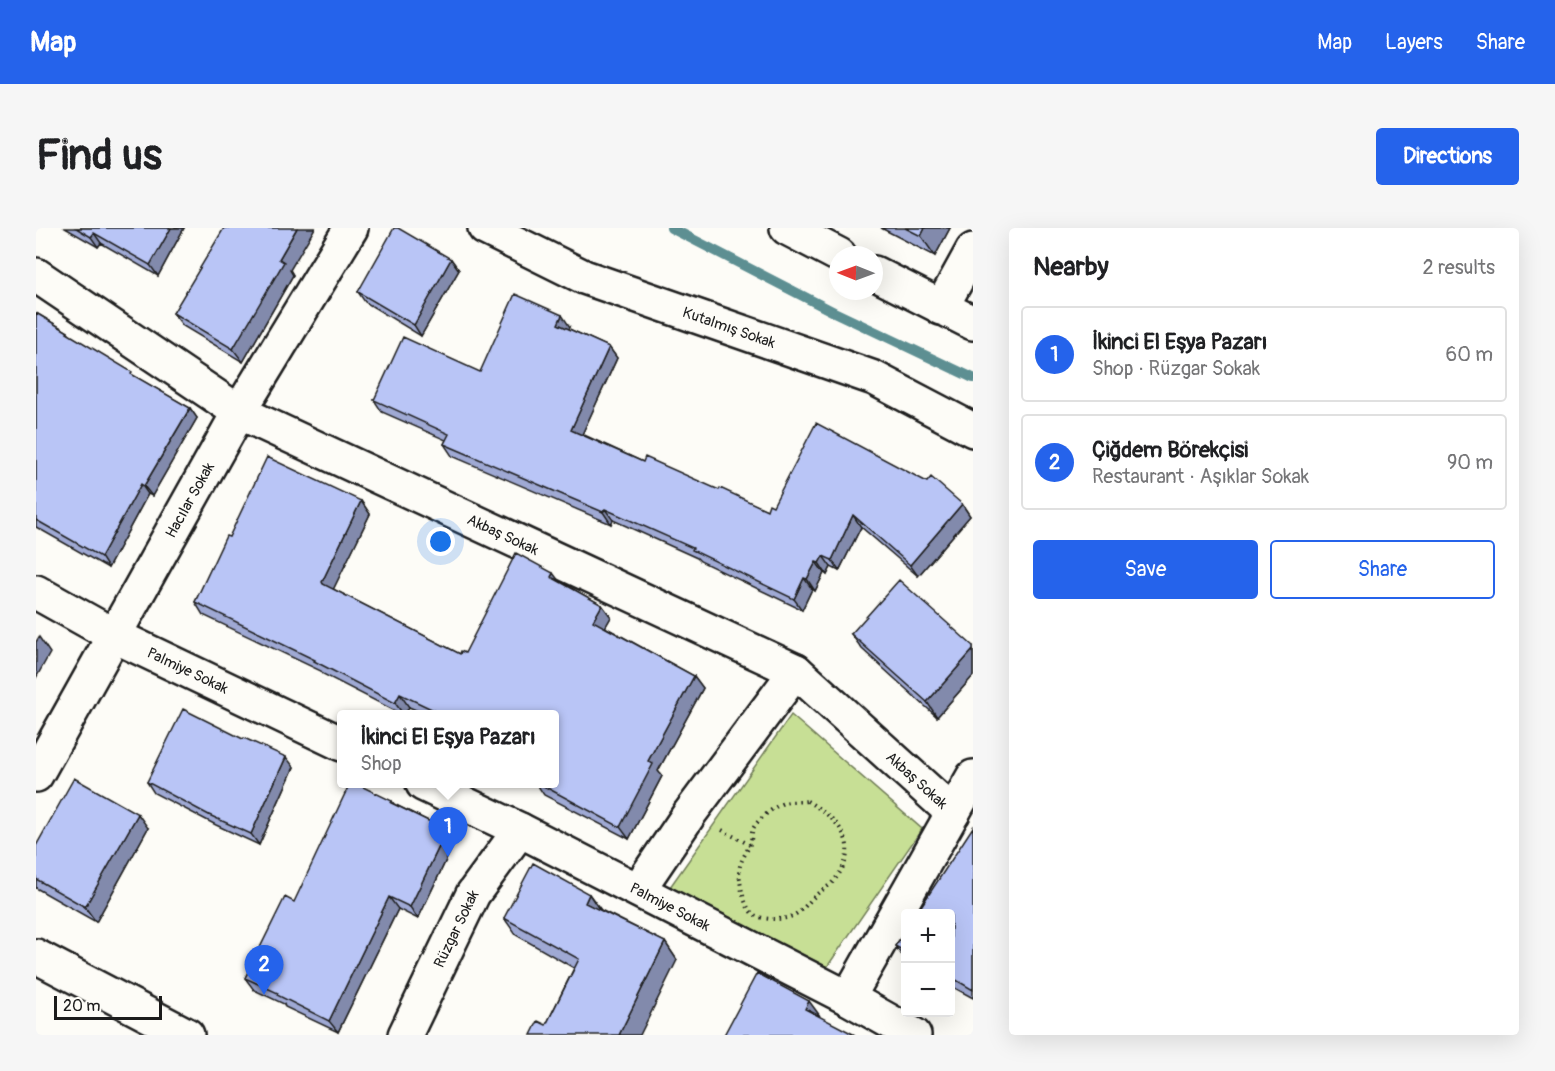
<!DOCTYPE html>
<html lang="en">
<head>
<meta charset="utf-8">
<style>
	body { margin:0; font-family:Pangolin,sans-serif; background:#f6f6f6; color:#202124 }
	.controls { position:absolute; right:18px; bottom:18px; display:grid; overflow:hidden; border-radius:6px; box-shadow:0 6px 24px #0002 }
	.controls button { width:54px; height:54px; display:grid; place-items:center; padding:0; border:0; border-bottom:2px solid #e0e0e0; background:#fff; color:#202124; font:30px sans-serif }
	.compass { position:absolute; left:793px; top:18px; width:54px; height:54px; border-radius:50%; background:#fff; box-shadow:0 6px 24px #0002; rotate:271deg }
	.scale { position:absolute; left:18px; bottom:15px; width:108px; box-sizing:border-box; padding-left:6px; border:3px solid #1c1c1c; border-top:0; font-size:16px; line-height:21px; white-space:nowrap; color:#1c1c1c; -webkit-text-stroke:4px #fdfcf7; paint-order:stroke }
	.you { position:absolute; left:405px; top:314px; width:21px; height:21px; margin:-15px; border:4px solid #fff; border-radius:50%; background:#1a73e8; box-shadow:0 0 0 9px #1a73e833 }
	.badge { display:grid; place-items:center; width:39px; height:39px; border-radius:50%; background:#2563eb; color:#fff; font-size:20px; font-weight:700 }
	.pin { position:absolute; translate:-50% -50px; filter:drop-shadow(0 2px 3px #0008) }
	.pin::after { content:''; position:absolute; top:32px; width:21px; height:18px; background:inherit; clip-path:polygon(0 0,100% 0,50% 100%) }
	.popup { position:absolute; left:301px; top:482px; width:222px; height:78px; box-sizing:border-box; display:grid; place-content:center; border-radius:6px; background:#fff; filter:drop-shadow(0 2px 4px #0005); font-size:20px; white-space:nowrap; color:#757577 }
	.popup b { font-size:22px; color:#202124 }
	.popup::after { content:''; position:absolute; left:50%; top:100%; margin-left:-12px; border:12px solid transparent; border-top-color:#fff }
	.list { margin:0; padding:0; list-style:none }
	h2 { display:flex; justify-content:space-between; align-items:center; height:78px; margin:0; padding:0 24px; font-size:26px }
	h2 small { font-size:20px; font-weight:400; color:#757577 }
	.list li { display:grid; grid-template-columns:39px 1fr auto; gap:18px; align-items:center; box-sizing:border-box; height:96px; margin:0 12px 12px; padding:0 12px; border:2px solid #e0e0e0; border-radius:6px }
	.list b { display:block; font-size:22px; white-space:nowrap }
	.list p { margin:0; font-size:20px; white-space:nowrap; color:#757577 }
	.list em { font-size:20px; font-style:normal; color:#757577 }
	.actions { display:flex; gap:12px; padding:18px 24px }
	.actions a { flex:1; padding:14px 0; border:2px solid #2563eb; border-radius:6px; text-align:center; font-size:21px; color:#2563eb }
	.actions .main { background:#2563eb; color:#fff }
	.map { position:relative; flex:none; width:937px; height:807px; overflow:hidden; border-radius:6px }
	header { display:flex; align-items:center; gap:36px; box-sizing:border-box; height:84px; padding:0 30px; background:#2563eb; color:#fff }
	header strong { font-size:28px }
	nav { display:flex; gap:33px; margin-inline-start:auto; font-size:21px }
	.intro { display:flex; align-items:center; justify-content:space-between; box-sizing:border-box; height:144px; padding:0 36px }
	h1 { margin:0; font-size:42px }
	.button { padding:15px 27px; border-radius:6px; background:#2563eb; color:#fff; font-size:21px; font-weight:700 }
	main { display:flex; gap:36px; padding:0 36px }
	aside { flex:1; background:#fff; border-radius:6px; box-shadow:0 6px 24px #0002 }
	.map>svg:first-child { display:block }
	.green { fill:#c7df95; stroke:#727e58; stroke-width:1.5 }
	.lines { fill:none; stroke-linecap:round; stroke-linejoin:round }
	.stream { stroke:#5d8f92; stroke-width:10 }
	.minor-casing { stroke:#1c1c1c; stroke-width:38 }
	.path { stroke:#1c1c1c; stroke-width:4; stroke-dasharray:1.5 4.5; stroke-linecap:butt }
	.minor { stroke:#fdfcf7; stroke-width:33 }
	.wall { fill:#9fa9d4; stroke:#1c1c1c; stroke-width:1.5 }
	.shaded-wall { fill:#828aac; stroke:#1c1c1c; stroke-width:1.5 }
	.building { fill:#b9c5f6; stroke:#1c1c1c; stroke-width:1.5 }
	.labels { text-anchor:middle; stroke-width:5; stroke-linejoin:round; paint-order:stroke }
	.street-label { font-size:15px; fill:#1c1c1c; stroke:#fdfcf7 }
</style>
</head>
<body>
<header>
<strong>Map</strong>
<nav><a>Map</a><a>Layers</a><a>Share</a></nav>
</header>
<div class="intro"><h1>Find us</h1><a class="button">Directions</a></div>
<main>
<div class="map">
<svg width="937" height="807" viewBox="0 0 937 807">
	<rect width="100%" height="100%" fill="#fdfcf7"/>
	<filter id="ink" filterUnits="userSpaceOnUse"><feTurbulence type="fractalNoise" baseFrequency=".0167" numOctaves="2"/><feDisplacementMap in="SourceGraphic" scale="12" xChannelSelector="R" yChannelSelector="G"/><feConvolveMatrix kernelMatrix="1 2 1 2 8 2 1 2 1" color-interpolation-filters="sRGB"/></filter>
	<g filter="url(#ink)">
		<path class="green" d="M755,487l131,114 -95,138 -157,-80z"/>
		<g class="lines">
			<path class="stream" d="M635,0l163,84 139,66"/>
			<defs>
				<g id="minor">
					<path id="s1" d="M449,0l99,49 290,101 99,52"/>
					<path d="M751,0l52,27"/>
					<path d="M838,45l99,50"/>
					<path id="s2" d="M0,47l203,137 557,259 157,142"/>
					<path d="M905,80l32,-58"/>
					<path id="s3" d="M0,364l77,43 229,109"/>
					<path id="s4" d="M0,547l203,-363 112,-184"/>
					<path id="s5" d="M387,556l97,46 328,168 66,37"/>
					<path d="M602,662l52,-77 106,-142"/>
					<path d="M0,728l151,79"/>
					<path d="M812,770l125,-221"/>
					<path id="s6" d="M369,807l68,-141 47,-64"/>
				</g>
			</defs>
			<use href="#minor" class="minor-casing"/>
			<path class="path" d="M771,573c35,20 57,47 24,83 -5,4 -11,7 -15,11 -7,6 -12,14 -20,19 -6,4 -13,5 -21,5 -7,0 -17,-1 -22,-5 -8,-7 -12,-24 -13,-34 -3,-16 3,-20 9,-34 3,-5 2,-12 4,-17 4,-9 23,-24 31,-26 7,-2 16,-1 23,-2z
				M686,602l28,15"/>
			<use href="#minor" class="minor"/>
		</g>
		<path class="wall" d="M29,0h119l-26,48 -57,-33 -3,4z
			M845,0h69l-15,28z
			M415,31l8,11 -38,66 -56,-34 -7,-10z
			M254,42l3,5 -50,87 -60,-36 -10,-13z
			M0,85l32,19 2,4 64,40 56,32 7,10 -45,78 -4,-2 -40,74 -72,-41z
			M534,99l-1,2 40,18 8,11 -35,76 61,28 76,28 48,20 6,-4 189,-2 8,12 -52,60 -57,-49 -22,44 -8,-4 -4,8 -3,-2 -9,18 -3,-2 -10,21 -102,-49 -3,-3 -84,-38 -2,4 -159,-68 -8,-12 2,-4 -64,-28 -8,-12 106,-28z
			M325,273l9,13 -37,75 127,65 5,-1 95,-71 42,23 9,12 -6,10 89,49 9,12 -45,83 4,5 -33,63 -85,-44 -8,-12h19v-69h-130l-16,-7 -4,7h-4l-78,-40 -2,-3 -118,-56 -8,-13 34,-65z
			M815,406l122,12v30l-36,41 -75,-68z
			M207,511l51,28 -35,78 -43,-20 -62,-32 -7,-11z
			M356,573l2,3 53,26 8,11 -37,78 -20,-10 -60,123 -53,-25 -1,-3 -30,-14 -9,-12 49,-76z
			M937,599v171l-22,-12v-72z
			M112,600l-52,94 -60,-34v-42z
			M553,666l12,16 64,32 12,18 -131,65 28,-57 -58,-33 -12,-17z
			M870,702v31l-11,-15z"/>
		<path class="shaded-wall" d="M135,0h13l-26,48 -8,-11z
			M261,0h18l-25,42 3,5 -50,87 -10,-13 46,-90z
			M889,0h25l-15,28 -14,-20z
			M58,5l7,10 -3,4 -7,-10z
			M415,31l8,11 -38,66 -7,-11z
			M526,87l8,12 -4,8 -8,-11z
			M573,119l8,11 -38,83 -8,-11z
			M154,180l7,10 -45,78 -8,-10z
			M105,256l7,10 -40,74 -7,-11z
			M325,273l9,13 -39,80 -8,-10 -1,-2z
			M926,276l8,12 -52,60 -8,-11z
			M569,281l8,11 -2,4 -8,-12z
			M817,287l8,12 -22,44 -7,-11z
			M787,328l8,11 -4,8 -8,-12z
			M780,334l8,11 -9,18 -8,-12z
			M517,345l9,12 -11,-8z
			M768,350l8,11 -10,21 -8,-11z
			M566,377l9,12 -9,16 -9,-12z
			M3,409l11,16 -14,25v-36z
			M937,422v26l-36,41 -10,-15z
			M658,448l9,12 -45,83 4,5 -33,63 -9,-12 28,-66z
			M364,466l9,13 -4,7h-2l-8,-11z
			M250,529l8,10 -35,78 -8,-11z
			M102,586l10,14 -52,94 -11,-15z
			M411,602l8,11 -37,78 -8,-12z
			M553,666l12,18 -16,-9z
			M353,669l9,12 -60,123 -9,-11z
			M629,714l12,18 -37,75h-21z
			M773,773l11,15 -15,-7z"/>
		<path class="building" d="M40,0h95l-21,37 -56,-32 -3,4z
			M188,0h73l-18,31 5,3 -51,87 -60,-36z
			M358,0h4l53,31 -37,66 -56,-33z
			M869,0h20l-4,8z
			M479,66l47,21 -4,9 51,23 -38,83 72,32 2,-5 74,33 1,-2 47,22 2,-6 4,2 43,-83 111,59 4,-5 31,27 -52,61 -57,-50 -21,45 -9,-4 -4,7 -3,-1 -9,17 -3,-1 -10,21 -102,-49 1,-2 -88,-39 -2,3 -159,-68 5,-10 -75,-34 29,-63 77,35z
			M0,85l32,19 -1,1 65,39 -1,2 59,34 -46,78 -3,-2 -40,73 -65,-37z
			M231,229l94,44 -39,81 1,2 137,70 1,-3 4,2 51,-100 37,20 -2,4 51,28 -9,16 101,55 -46,85 5,3 -33,63 -82,-44h17v-69h-113l-42,-20 -5,9 -81,-42 1,-1 -120,-58 31,-66 3,1z
			M863,352l74,66v4l-46,52 -76,-68z
			M147,481l60,30 1,-1 42,19 -35,77 -42,-19 -62,-33z
			M38,550l64,36 -53,93 -49,-28v-33z
			M314,555h5l37,18 -1,2 56,27 -37,77 -21,-10 -60,124 -52,-26 1,-2 -33,-15 40,-81 9,5z
			M937,599v163l-22,-13v-63h-35z
			M497,635l56,31 -4,9 80,39 -46,93h-88l7,-14 8,4 33,-66 -75,-41z
			M870,702v22l-11,-6z
			M721,745l52,28 -4,8 50,26h-131z"/>
	</g>
	<g class="labels">
		<g class="street-label">
			<text dy="5" stroke="none"><textPath href="#s1" startOffset="264">Kutalmış Sokak</textPath></text>
			<text dy="5" stroke="none"><textPath href="#s4" startOffset="315">Hacılar Sokak</textPath></text>
			<text dy="5" stroke="none"><textPath href="#s2" startOffset="536">Akbaş Sokak</textPath></text>
			<text dy="5" stroke="none"><textPath href="#s3" startOffset="171">Palmiye Sokak</textPath></text>
			<text dy="5" stroke="none"><textPath href="#s2" startOffset="1022">Akbaş Sokak</textPath></text>
			<text dy="5" stroke="none"><textPath href="#s5" startOffset="276">Palmiye Sokak</textPath></text>
			<text dy="5" stroke="none"><textPath href="#s6" startOffset="118">Rüzgar Sokak</textPath></text>
		</g>
	</g>
</svg>
<div class="controls">
<button>+</button>
<button>−</button>
</div>
<svg class="compass" viewBox="-18 -18 36 36"><path d="M0-13l5 13h-10z" fill="#e53935"/><path d="M0 13l5-13h-10z" fill="#757577"/></svg>
<div class="scale">20 m</div>
<div class="you"></div>
<div class="pin badge" style="left:412px;top:629px">1</div>
<div class="popup"><b>İkinci El Eşya Pazarı</b>Shop</div>
<div class="pin badge" style="left:228px;top:767px">2</div>
</div>
<aside>
<h2>Nearby<small>2 results</small></h2>
<ul class="list">
<li><span class="badge">1</span><div><b>İkinci El Eşya Pazarı</b><p>Shop · Rüzgar Sokak</p></div><em>60 m</em></li>
<li><span class="badge">2</span><div><b>Çiğdem Börekçisi</b><p>Restaurant · Aşıklar Sokak</p></div><em>90 m</em></li>
</ul>
<div class="actions"><a class="main">Save</a><a>Share</a></div>
</aside>
</main>
</body>
</html>
